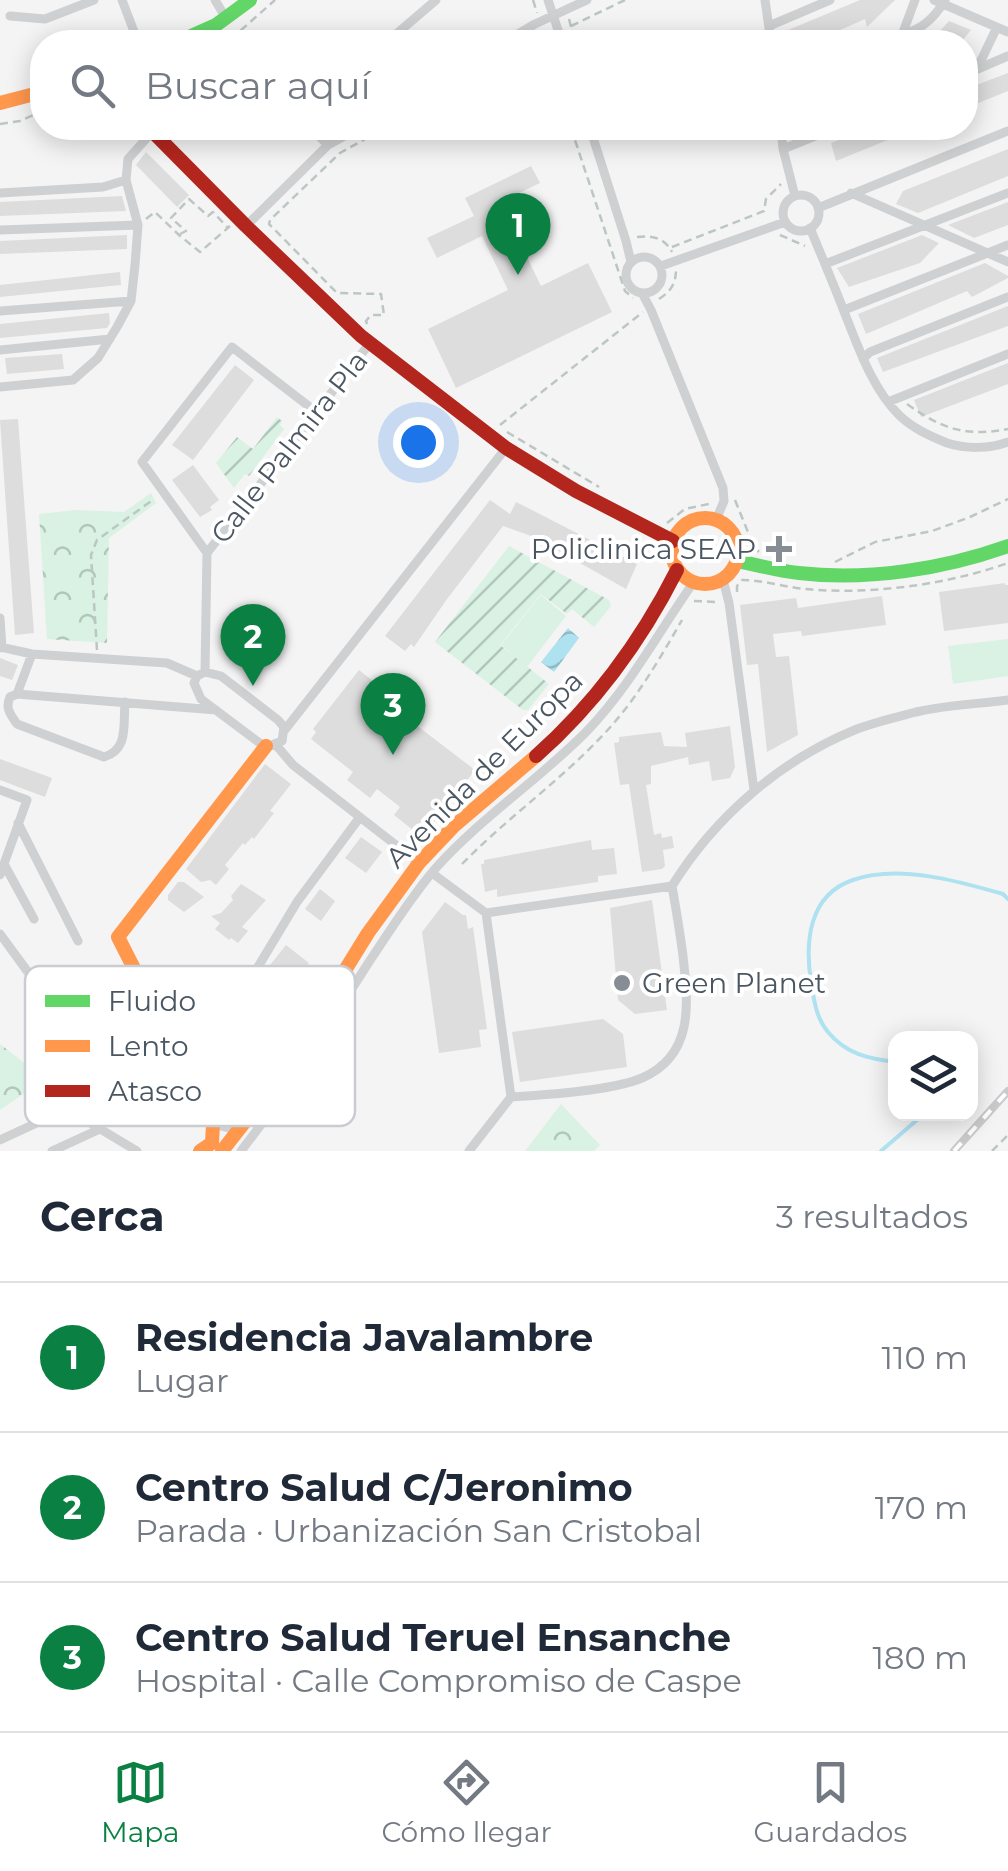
<!DOCTYPE html>
<html lang="es">
<head>
<meta charset="utf-8">
<style>
	body { margin:0; font-family:Montserrat,sans-serif; background:#f2f2f3; color:#1f2937 }
	.controls { position:absolute; right:30px; bottom:30px; display:grid; overflow:hidden; border-radius:20px; box-shadow:0 5px 25px #0003 }
	.controls button { width:90px; height:90px; display:grid; place-items:center; padding:0; border:0; border-bottom:2px solid #e0e1e3; background:#fff; color:#1f2937; font:50px sans-serif }
	.you { position:absolute; left:418px; top:442px; width:35px; height:35px; margin:-25px; border:8px solid #fff; border-radius:50%; background:#1a73e8; box-shadow:0 0 0 15px #1a73e833 }
	.badge { display:grid; place-items:center; width:65px; height:65px; border-radius:50%; background:#0b8043; color:#fff; font-size:32px; font-weight:700 }
	.pin { position:absolute; translate:-50% -82px; filter:drop-shadow(0 2px 5px #0008) }
	.pin::after { content:''; position:absolute; top:52px; width:35px; height:30px; background:inherit; clip-path:polygon(0 0,100% 0,50% 100%) }
	.list { margin:0; padding:0; list-style:none }
	h2 { display:flex; justify-content:space-between; align-items:center; height:130px; margin:0; padding:0 40px; font-size:42px }
	h2 small { font-size:32px; font-weight:400; color:#747a83 }
	.list li { display:grid; grid-template-columns:65px 1fr auto; gap:30px; align-items:center; box-sizing:border-box; height:150px; padding:0 40px; border-top:2px solid #e0e1e3 }
	.list b { display:block; font-size:38px; white-space:nowrap }
	.list p { margin:0; font-size:32px; white-space:nowrap; color:#747a83 }
	.list em { font-size:32px; font-style:normal; color:#747a83 }
	.icon { flex:none; width:55px; height:55px; fill:none; stroke:currentColor; stroke-width:2; stroke-linecap:round; stroke-linejoin:round }
	.map { position:relative; flex:none; width:1008px; height:1151px; overflow:hidden }
	.search { position:absolute; background:#fff; box-shadow:0 5px 25px #0003; left:30px; right:30px; top:30px; height:110px; display:flex; align-items:center; gap:25px; box-sizing:border-box; padding:0 35px; border-radius:40px; color:#747a83; font-size:38px }
	.sheet { height:580px; background:#fff }
	nav { display:flex; justify-content:space-around; align-items:center; box-sizing:border-box; height:140px; border-top:2px solid #e0e1e3; background:#fff; font-size:28px; color:#747a83 }
	nav a { display:grid; justify-items:center; gap:5px }
	nav .on { color:#0b8043 }
	.map>svg:first-child { display:block }
	.park { fill:url(#park-crowns) }
	.garden { fill:url(#garden-furrows) }
	.pitch { fill:#d9f2e3 }
	.water { fill:url(#water-waves) }
	.lines { fill:none; stroke-linecap:round; stroke-linejoin:round }
	.stream { stroke:#aee2f0; stroke-width:4 }
	.building { fill:#ddddde }
	.path { stroke:#bcc7c4; stroke-width:2.5; stroke-dasharray:8 5; stroke-linecap:butt }
	.street { stroke:#ced0d2; stroke-width:9 }
	.fast { stroke:#63d668; stroke-width:14 }
	.slow { stroke:#ff974d; stroke-width:14 }
	.jam { stroke:#b3261e; stroke-width:14 }
	.rail-casing { stroke:#c9cacc; stroke-width:8 }
	.rail { stroke:#fff; stroke-width:4; stroke-dasharray:11; stroke-linecap:butt }
	.poi-dot { fill:#868d94; stroke:#fff; stroke-width:4 }
	.labels { text-anchor:middle; stroke-width:8; stroke-linejoin:round; paint-order:stroke }
	.street-label { font-size:28px; fill:#4a5661; stroke:#fff }
	.poi-label { font-size:28px; fill:#4a5661; stroke:#fff; text-anchor:end }
	.key { fill:#fff; stroke:#c9ccd0; stroke-width:2.5 }
	.key-label { font-size:28px; fill:#4a5661 }
</style>
</head>
<body>
<div class="map">
<svg width="1008" height="1151" viewBox="0 0 1008 1151">
	<defs>
		<pattern id="park-crowns" width="20" height="18" patternUnits="userSpaceOnUse" patternTransform="scale(2.5)"><rect width="20" height="18" fill="#d9f2e3"/><path d="M2 6a3 3 0 1 1 6 0M12 15a3 3 0 1 1 6 0" fill="none" stroke="#b2c7bb"/></pattern>
		<pattern id="garden-furrows" width="10" height="10" patternUnits="userSpaceOnUse" patternTransform="scale(2.5)"><rect width="10" height="10" fill="#d9f2e3"/><path d="M-1 1l2-2M0 10L10 0M9 11l2-2" fill="none" stroke="#b2c7bb"/></pattern>
		<pattern id="water-waves" width="16" height="10" patternUnits="userSpaceOnUse" patternTransform="scale(2.5)"><rect width="16" height="10" fill="#aee2f0"/><path d="M0 5q4-4 8 0t8 0" fill="none" stroke="#90bac6"/></pattern>
	</defs>
	<rect width="100%" height="100%" fill="#f4f4f4"/>
	<path class="park" d="M151,493l5,10 -47,35 -2,105 -60,-4 -8,-125 37,-4 48,2z
		M0,1044l45,35 -45,31z
		M561,1104l39,41 -6,6h-69z"/>
	<path class="garden" d="M277,417l5,4 -2,4 4,4 -35,47 -4,-2 -11,14 -18,-25 21,-26 16,12z
		M509,546l100,54 2,6 -17,21 -22,-18 -5,5 -26,-20 -41,51 49,39 -21,26h-5l-88,-68z"/>
	<path class="pitch" d="M541,595l25,21 -39,51 -26,-22z
		M1008,639v37l-55,8 -5,-38z"/>
	<path class="water" d="M568,628l11,10 -25,34 -13,-10z"/>
	<g class="lines">
		<path class="stream" d="M896,1062c-27,-3 -50,-8 -68,-30 -12,-14 -14,-32 -17,-50 -6,-39 -3,-87 42,-102 45,-16 105,1 150,14l5,5
			M881,1151l43,-37"/>
	</g>
	<path class="building" d="M860,0h35l-28,27 -2,-8 -52,23h-31l-1,-9z
		M949,21l22,9 -10,12h-31z
		M1008,73v18l-42,17v-19z
		M869,128h48l-81,33 -5,-18z
		M1008,149v27l-90,37 -22,-9 7,-13z
		M146,152l43,43 -12,12 -41,-42z
		M531,166l9,17 -40,19 41,84 47,-23 24,49 -156,76 -28,-59 80,-39 -26,-54 -45,22 -10,-20 47,-22 -9,-18z
		M122,196l4,15 -126,5v-14z
		M1008,202v23l-34,13 -26,-13z
		M127,235v14l-127,5v-13z
		M922,235l17,8 -19,20 -71,24 -12,-19z
		M985,263l23,13v2l-36,19 -5,-6 -101,43 -8,-20z
		M120,272l1,13 -121,12v-12z
		M1008,306v20l-125,46 -6,-14z
		M109,313l1,10 -3,5 -107,10v-14z
		M62,354l2,15 -57,5 -2,-16z
		M1008,363v21l-87,33 -7,-17z
		M235,365l19,15 -61,80 -21,-15z
		M18,419l16,214 -19,2 -15,-215z
		M193,465l26,35 -9,7 2,3 -12,7 -28,-37z
		M490,500l20,14 6,-12 12,6 109,56 -11,25 -92,-52 -31,-11 -56,73 -33,48 -3,-3 -6,7 -20,-15z
		M1005,583v2h3v38l-64,8 -5,-39z
		M882,596l4,29 -84,11 -1,-5 -28,3 3,23 13,-1 9,79 -31,17 -9,-88 -11,1 -7,-60 56,-7 2,10z
		M0,658l18,7 -6,15 -12,-4z
		M359,670l19,15 -5,7 102,78 -45,58 -5,-4 -7,10 -24,-19 6,-8 -23,-18 -7,9 -23,-18 6,-8 -42,-33 5,-7 -3,-3z
		M730,726l5,41 -5,11 -18,3 -3,-20 -20,4 -1,-8 -37,9v18l-5,1 8,50 7,-2 1,5 10,-2 2,12 -11,2 2,16 -3,3 -20,3 -13,-88 -9,1 -6,-42 5,-1v-5l42,-5 3,14 23,1 -2,-14z
		M0,759l52,19 -7,19 -45,-17z
		M265,764l26,20 -21,27 4,2 -20,26 -2,-2 -7,8 -2,-2 -18,22 4,4 -13,16 -6,-5 -9,2 -15,-13z
		M361,837l21,15 -16,21 -21,-15z
		M591,840l1,10 22,-2 3,26 -19,2v6l-101,15v-8l-12,3 -4,-28h3v-4z
		M178,882h6l20,15 -20,15 -16,-12v-5z
		M241,884l25,16 -24,27 6,4 -10,12 -7,-5 -2,2 -14,-11 5,-6 -9,-7 10,-3 12,-13 -2,-4z
		M320,889l15,12 -14,20 -16,-12z
		M652,900l15,110 -32,4 -17,-14 -8,-92z
		M445,902l18,13h3l2,14 5,-2 14,102 -8,1 2,17 -42,6 -17,-121z
		M286,945l23,18 -13,19 -26,-17z
		M603,1019l20,15 4,33 -107,15 -8,-50z"/>
	<g class="lines">
		<path class="path" d="M533,0l4,13
			M569,19l6,23
			M571,26l54,-26
			M231,39l44,-39
			M526,42l10,-6
			M0,124l20,-3 22,-10
			M571,128l54,163 8,7
			M146,219l9,-7 24,23 21,17 30,-26
			M180,234l6,-3 -15,-13 18,-19 19,17 5,-4 15,16
			M780,235l25,11
			M637,237c15,-2 28,1 35,15
			M672,247l92,-36 2,-12 15,-15
			M659,299c12,-8 17,-15 17,-30
			M367,324l-1,-3 5,-6h13l-3,-21 -44,-1 -68,-69 1,-4 70,-67 45,-25
			M907,404c35,25 58,33 101,25
			M500,425l143,-113
			M507,432l92,55
			M735,500l19,47 5,5
			M667,523l18,-14 28,-6
			M835,562l40,-20 57,-11 38,-14 38,-18
			M737,592v-6l5,-6c21,0 42,7 63,9 66,6 140,-4 203,-26
			M694,601l22,1
			M97,650l-6,-95 6,-15 57,-41
			M462,864c45,-46 98,-83 142,-130 32,-34 55,-74 78,-114
			M992,1151l16,-16"/>
		<path class="street" d="M122,0l16,42
			M215,0l12,20
			M548,0l14,42
			M765,0l6,42
			M934,0l74,32
			M10,16l35,3 49,-19
			M769,26l61,-26
			M208,31l13,11
			M902,35l13,-35
			M387,42l49,-42
			M504,42l31,-18 52,-24
			M884,42c29,-11 44,-13 61,-42
			M977,69l20,-42
			M966,74l42,-18
			M311,128l17,17
			M590,128l36,113 5,21
			M781,128l2,21 12,47
			M783,149l52,-21
			M0,193l103,-6 23,-7
			M851,193l157,69
			M783 213a18 18 0 1 1 36 0a18 18 0 1 1-36 0Z
			M818,208l190,-77
			M246,226l82,-81 31,-17
			M810,228c12,29 24,57 35,86 14,35 28,76 55,102 14,13 30,20 47,27 18,6 43,6 61,-1
			M0,230l138,-5
			M626 275a18 18 0 1 1 36 0a18 18 0 1 1-36 0Z
			M825,264l183,-71
			M661,266l124,-44
			M642,293l9,17 72,178 1,13 -8,19
			M844,310l164,-65
			M0,311l131,-10
			M0,350l110,-11
			M863,359l7,-7 138,-55
			M0,387l73,-7 25,-22 19,-31 14,-26 4,-36 3,-40 -12,-45 2,-21 25,-28
			M888,402l120,-48
			M207,553l-65,-91 90,-115 83,64
			M723,580l6,23 25,187
			M0,618l2,30
			M0,647l32,7 135,9 30,13
			M205,672l2,-119 163,-210
			M205,672l16,4 57,44 6,7 -2,14 -13,5 -8,-2 -60,-45 -7,-16 3,-7z
			M17,694l15,-40
			M10,697l7,-3 199,16
			M10,697c-5,11 0,17 7,27l87,33c25,-7 19,-33 21,-55
			M284,731l222,-283
			M276,745l17,20 126,98
			M0,790l27,10 -27,75
			M18,823l60,118
			M4,864l30,55
			M432,873l54,40 186,-27
			M672,886c43,-69 108,-126 185,-157 19,-7 40,-12 59,-17 30,-7 62,-8 92,-12
			M486,913l25,184
			M0,934l33,45 18,18 65,41 36,18 34,11 46,-57 65,-108 63,-85
			M511,1097c35,-2 100,-6 131,-19 53,-23 46,-76 41,-122 -3,-24 -7,-47 -11,-70
			M213,1124l21,5 8,-3
			M0,1140l67,-31 70,42
			M52,1151l48,-22
			M241,1151c47,-60 87,-125 128,-189 21,-31 41,-64 66,-93 45,-51 104,-89 152,-138 43,-45 71,-98 106,-148
			M469,1151l42,-54"/>
		<path class="fast" d="M178,42l38,-17 34,-25
			M737,561c21,4 41,10 62,12 69,8 144,-4 209,-27"/>
		<path class="slow" d="M0,103l42,-11
			M672 551a33 33 0 1 1 66 0a33 33 0 1 1-66 0Z
			M200,1151l12,-8 1,-19 -95,-187 148,-191
			M222,1151l54,-69 92,-149 51,-70 35,-37 82,-70"/>
		<path class="jam" d="M149,128l97,98 115,110 145,112 70,43 97,50
			M536,756c60,-53 105,-115 141,-186"/>
		<defs>
			<path id="rail" d="M954,1151l54,-60"/>
		</defs>
		<use href="#rail" class="rail-casing"/>
		<use href="#rail" class="rail"/>
	</g>
	<g class="poi-dot">
		<path d="M774 534h10v10h10v10h-10v10h-10v-10h-10v-10h10z"/>
		<circle cx="622" cy="983" r="10"/>
	</g>
	<g class="labels">
		<g class="street-label">
			<text transform="translate(289 447) rotate(-52)" y="10">Calle Palmira Pla</text>
			<text transform="translate(484 769) rotate(-45)" y="10">Avenida de Europa</text>
		</g>
		<g class="poi-label">
			<text x="756" y="559">Policlinica SEAP</text>
			<text x="642" y="993" text-anchor="start">Green Planet</text>
		</g>
	</g>
	<rect x="25" y="966" width="330" height="160" rx="15" class="key"/>
	<rect x="45" y="995" width="45" height="12" fill="#63d668"/>
	<rect x="45" y="1040" width="45" height="12" fill="#ff974d"/>
	<rect x="45" y="1085" width="45" height="12" fill="#b3261e"/>
	<g class="key-label">
		<text x="108" y="1011">Fluido</text>
		<text x="108" y="1056">Lento</text>
		<text x="108" y="1101">Atasco</text>
	</g>
</svg>
<div class="controls">
<button><svg class="icon" aria-label="layers" viewBox="0 0 24 24"><path d="M12 4l9 5-9 5-9-5zM3 14l9 5 9-5"/></svg></button>
</div>
<div class="you"></div>
<div class="pin badge" style="left:518px;top:275px">1</div>
<div class="pin badge" style="left:253px;top:686px">2</div>
<div class="pin badge" style="left:393px;top:755px">3</div>
<div class="search"><svg class="icon" aria-label="search" viewBox="0 0 24 24"><circle cx="10" cy="10" r="6"/><path d="M15 15l6 6"/></svg>Buscar aquí</div>
</div>
<section class="sheet">
<h2>Cerca<small>3 resultados</small></h2>
<ul class="list">
<li><span class="badge">1</span><div><b>Residencia Javalambre</b><p>Lugar</p></div><em>110 m</em></li>
<li><span class="badge">2</span><div><b>Centro Salud C/Jeronimo</b><p>Parada · Urbanización San Cristobal</p></div><em>170 m</em></li>
<li><span class="badge">3</span><div><b>Centro Salud Teruel Ensanche</b><p>Hospital · Calle Compromiso de Caspe</p></div><em>180 m</em></li>
</ul>
</section>
<nav>
<a class="on"><svg class="icon" aria-label="map" viewBox="0 0 24 24"><path d="M3 6l6-2 6 2 6-2v14l-6 2-6-2-6 2zM9 4v14M15 6v14"/></svg>Mapa</a>
<a><svg class="icon" aria-label="directions" viewBox="0 0 24 24"><path d="M12 3l9 9-9 9-9-9zM9 14v-3h6M13 9l2 2-2 2"/></svg>Cómo llegar</a>
<a><svg class="icon" aria-label="saved" viewBox="0 0 24 24"><path d="M7 4h10v16l-5-4-5 4z"/></svg>Guardados</a>
</nav>
</body>
</html>
